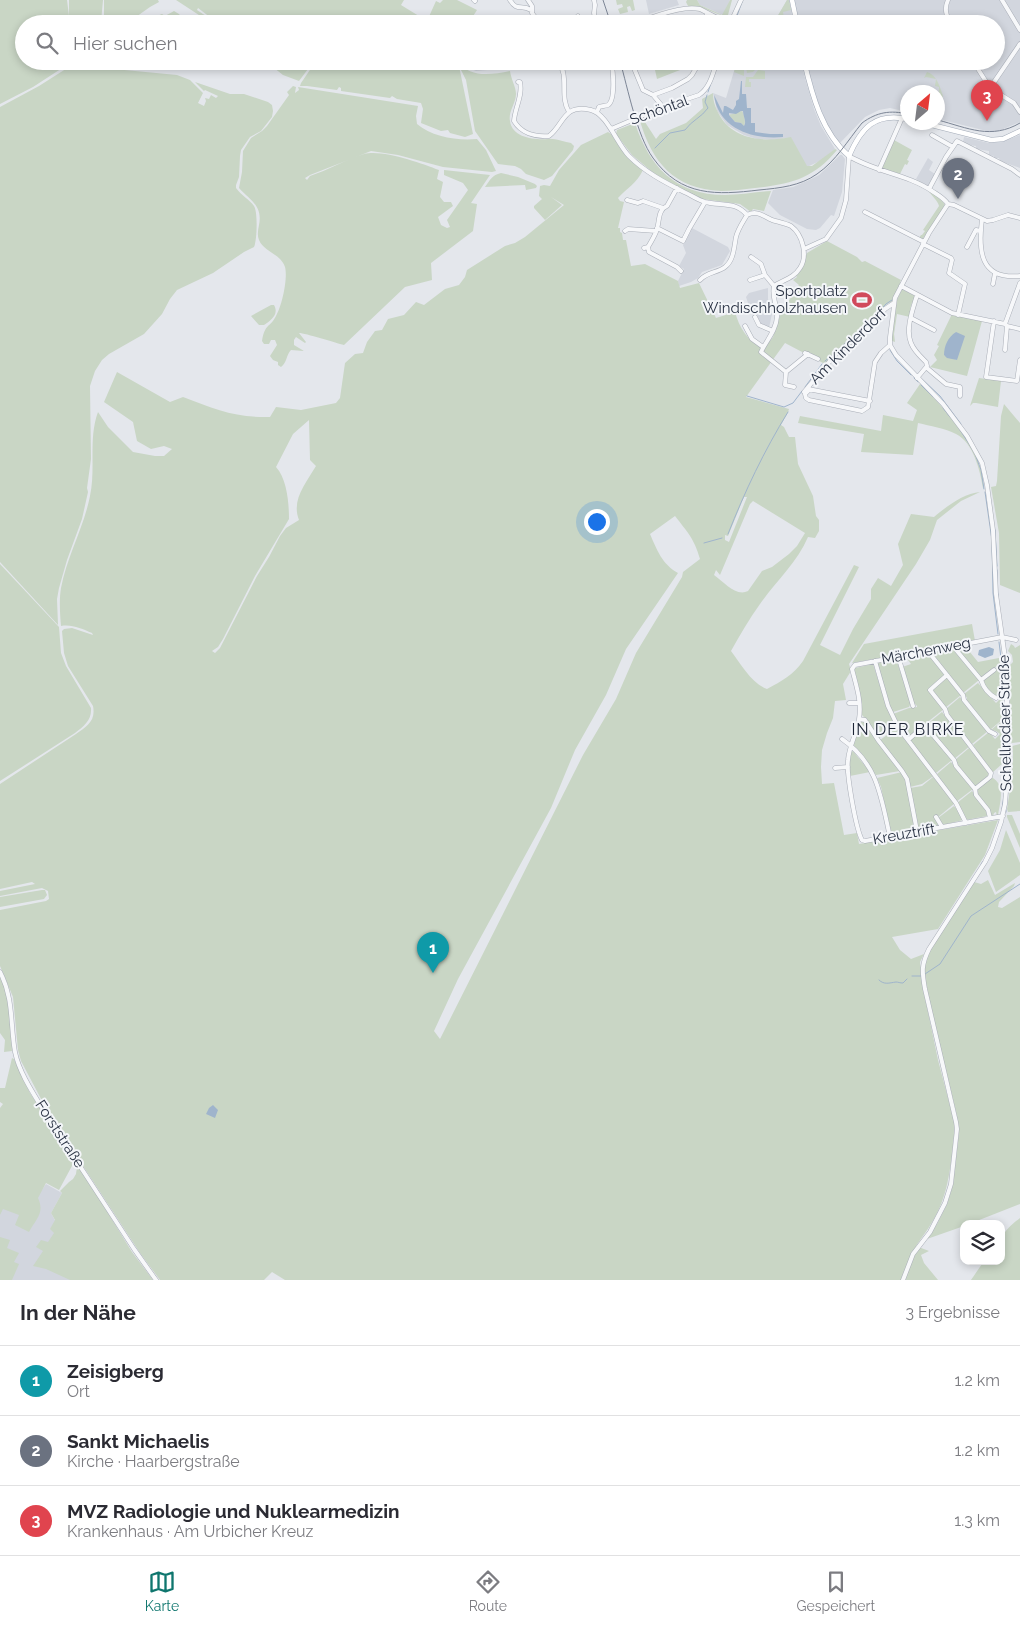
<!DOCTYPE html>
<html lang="de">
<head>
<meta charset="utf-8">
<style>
	body { margin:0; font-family:Raleway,sans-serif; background:#f2f2f3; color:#2b2b33 }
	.controls { position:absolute; right:15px; bottom:15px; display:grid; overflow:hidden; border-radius:10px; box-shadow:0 2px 8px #0003 }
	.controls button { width:45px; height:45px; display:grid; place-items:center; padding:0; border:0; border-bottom:1px solid #e1e1e2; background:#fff; color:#2b2b33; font:25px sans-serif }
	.compass { position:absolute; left:900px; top:85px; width:45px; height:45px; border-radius:50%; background:#fff; box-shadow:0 2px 8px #0003; rotate:28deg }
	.you { position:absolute; left:596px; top:521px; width:18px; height:18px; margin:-12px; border:4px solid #fff; border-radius:50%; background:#1a73e8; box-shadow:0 0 0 8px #1a73e833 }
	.badge { display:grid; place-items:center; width:32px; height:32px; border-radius:50%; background:#0f766e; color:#fff; font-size:16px; font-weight:700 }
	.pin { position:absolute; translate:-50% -41px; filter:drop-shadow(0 1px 2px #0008) }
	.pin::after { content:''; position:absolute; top:26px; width:18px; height:15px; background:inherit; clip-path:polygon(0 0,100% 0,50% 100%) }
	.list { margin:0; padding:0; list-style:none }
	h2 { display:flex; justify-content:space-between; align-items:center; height:65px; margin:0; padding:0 20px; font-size:21px }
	h2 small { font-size:16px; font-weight:400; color:#7c7c81 }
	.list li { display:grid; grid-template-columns:32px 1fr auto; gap:15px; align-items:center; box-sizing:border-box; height:70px; padding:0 20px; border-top:1px solid #e1e1e2 }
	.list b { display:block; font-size:19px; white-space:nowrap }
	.list p { margin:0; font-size:16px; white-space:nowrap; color:#7c7c81 }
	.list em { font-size:16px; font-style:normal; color:#7c7c81 }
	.icon { flex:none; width:28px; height:28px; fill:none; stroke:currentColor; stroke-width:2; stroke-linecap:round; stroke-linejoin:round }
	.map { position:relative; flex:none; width:1020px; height:1280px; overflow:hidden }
	.search { position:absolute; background:#fff; box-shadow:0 2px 8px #0003; left:15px; right:15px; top:15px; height:55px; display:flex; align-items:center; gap:12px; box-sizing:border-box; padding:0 18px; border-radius:28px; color:#7c7c81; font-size:19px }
	.sheet { height:275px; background:#fff }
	nav { display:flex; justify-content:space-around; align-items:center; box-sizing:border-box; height:70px; border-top:1px solid #e1e1e2; background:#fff; font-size:14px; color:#7c7c81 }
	nav a { display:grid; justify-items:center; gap:2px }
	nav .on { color:#0f766e }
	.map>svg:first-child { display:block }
	.built { fill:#d2d6de }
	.green { fill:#c9d6c5; fill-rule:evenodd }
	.water { fill:#9fb4cc; fill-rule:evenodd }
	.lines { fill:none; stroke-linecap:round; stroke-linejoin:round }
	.stream { stroke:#9fb4cc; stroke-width:1 }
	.minor-casing { stroke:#a9aeb7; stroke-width:5 }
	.major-casing { stroke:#a3abb8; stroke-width:5.5 }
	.minor { stroke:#f7f8fa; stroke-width:4 }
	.major { stroke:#fff; stroke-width:4.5 }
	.tram { stroke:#7d8696; stroke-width:1 }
	.labels { text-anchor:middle; stroke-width:4; stroke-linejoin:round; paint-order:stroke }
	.street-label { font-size:15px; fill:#2b3445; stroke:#f4f6f9 }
	.poi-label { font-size:15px; fill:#2b3445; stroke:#f4f6f9; text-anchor:end }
	.neighbourhood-label { font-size:16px; letter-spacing:1px; fill:#1d2536; stroke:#f4f6f9 }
</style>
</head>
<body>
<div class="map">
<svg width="1020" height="1280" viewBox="0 0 1020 1280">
	<rect width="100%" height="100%" fill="#e4e7ec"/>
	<path class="built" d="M646,0h31l2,5 -30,9z
		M697,0h33l-7,15 -23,-10z
		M787,0h2l5,24h-21z
		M794,0h226v122l-19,8 -10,2 -53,-13v-27h-30l-1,20 -17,-4 -11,2 -14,7 -26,27 -12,-20 -12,-29 -9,-34h190v-37h-198z
		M461,61h41l1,4 -16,5 -11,1 -15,-6z
		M737,61h64l4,17 9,31 7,17 14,23 -13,11 -13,6h-3l-15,-28 -20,2 -14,-1 -13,-4 -17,-10 -10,-14 -4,-18 13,5z
		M1020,135v33l-20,-7 -1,-3h-5v-2l-5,-1v-4l-13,-2v-3l-8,-1 -5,-3 1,-5 25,6 13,-1z
		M840,155h2l3,4 -3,33 -8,24 -3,-1 -11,13 -4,2 -9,-1 -27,-14 -12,-12 5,-13 20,-3 16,-7 10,-5z
		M928,158l5,4 -4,8 6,4 -7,12 -12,-7z
		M692,228l36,19 2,4 -8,14 -20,7 -4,6 -7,4 -12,4 -1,-5 6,-12 -5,-3 7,-13 -3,-8z
		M768,288v11l4,15 -3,14 -9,-5 -4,-9 -4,1 -6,-18 3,-4z
		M0,1156l37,41 9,-13 16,9 -11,20 14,26 18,41h-83z"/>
	<path class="green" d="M0,0h67l3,24h-46v37h49l-40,26 -33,17z
		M69,0h34l-2,22 3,1v-23h54l1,2 -9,5 -24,17h-54l-3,-8z
		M176,0h228l-3,5 26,16 9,-20 4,2 3,-3h14l20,10 -9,14h-249l-21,-16 -1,2 9,6 -1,3z
		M616,0h17l2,10 -3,1 -2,-5 -3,1 1,5 -8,2 -2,-5 5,-2 -1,-3 -5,1z
		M687,0h10l3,5 22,10 8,-15h2l-4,15 -2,2 -26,-10 -12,-1 -2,-4z
		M787,0h2l2,10 -8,2 2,12h-12z
		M174,11l5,3 3,4 -4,6h-18l-3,-8 5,-2 3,2z
		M271,61h43l-15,20 -16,-6 -14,-11z
		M316,61h141c13,17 33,14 53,10 1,8 6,16 6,23 0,9 -8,18 -6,27 2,17 25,19 38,18 5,-1 17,3 23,4l3,3 -1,4 -21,26 -8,4 -18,-6 -5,-5 -6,-3 -17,-2 -23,-33 -9,-51 -7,-14 14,68 -8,3 -15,-4 -2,-3 -7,1 -20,-8 2,-14 -2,-6 -24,-4 -5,-3 -2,2 -49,-7v-3l-2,-1 -2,3 -30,-4h-7l1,-3z
		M653,61h33l-6,9 -23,9z
		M737,61h7v15l-10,-4z
		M745,61h11l-1,9 -2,2 -6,1z
		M72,65l105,10 13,5 13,13 -5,10 6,3 2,-5 -1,-3 4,1 2,-4 5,3 2,-2 -13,-6 -1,1 -9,-9 35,12h14l24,8 4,3 1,6 -1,6 -11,14 -11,6 -9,13 -1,6 -1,21 -3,8v3c5,7 14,12 18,18 4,6 3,35 0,41l-10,5 -31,21 -36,17 -7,9 -8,15 -18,20 -35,20 -7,6 -7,11 -5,15 1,73 -4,29 1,4 -6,27 -15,41 -8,28 -2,11 1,26 -58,-63v-455l39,-21z
		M758,70l7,1v8h-16v3h2v5h-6l1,-10h7z
		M927,72c10,3 13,15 16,24l-1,3h-3l-1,6 1,-18 -4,-1 1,-7 -10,-2 -2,1z
		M293,86l3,1 -1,6 4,-3 -1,-3 120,19 -2,10 1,8c15,13 41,17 60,15l9,11 10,21 -4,1 -49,-5 -45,-12 -27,-4 -61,24 -5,3 2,2 3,-4c18,-6 35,-16 54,-22 18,-5 57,9 75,16l-2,9 6,3 -3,15 4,5h7l2,4 -15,11 3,8 6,3 3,-1 -3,-7 21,-30 -5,-7 -19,-8v-5l46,5 -19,28 6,1 -4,27 -42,32 1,17 -27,7 -61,58c-8,-2 -39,-12 -45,-12l7,9 -1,1 -9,-6 -2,3v5l10,6 -13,-1c-5,5 -4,13 -10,17l-3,-2v-3l-5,-2 -3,-4 7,-11 -2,-5h-4l-2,4h-5l-2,-3c3,-18 8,-13 14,-25 6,-10 12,-38 9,-49 -4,-13 -21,-15 -26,-27 -2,-5 -1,-10 0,-15 4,-19 -9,-25 -20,-37l3,-16 1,-21 8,-13 11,-7 5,-5 22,-31 -2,-3z
		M713,93c0,9 3,16 7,23 15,25 46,26 71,21l16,29h5l23,-17 2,1c-24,29 -46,34 -82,38 -11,1 -23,3 -34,3 -47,-2 -69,-29 -81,-70l3,-2 13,20 4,-5 26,-11 17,-15 -1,-9z
		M742,111c2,3 4,11 2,15l-3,-3 -6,-1 -6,-7z
		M635,123c14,43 40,72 90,72 15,0 31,-3 46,-4l-7,20 -11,-2 -2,3 -11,-8 -38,-5 -46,-24 -24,-20 -16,-21 1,-4z
		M608,132l3,2 9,13 16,17 7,6c-6,13 -16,18 -25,28l2,3 4,1 -6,26h2v4l2,1 1,7h3l5,26 14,-2 33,17 2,7 19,-5 17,35 19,-6c4,15 13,30 29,37l9,-12 8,-24 18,-28 -6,-5 4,-3 -1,-1 8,-14 3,-9 20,-12 30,16 5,5 3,-1 36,19 -1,2 1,1 -8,18 -6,3 -24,25 -36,33 -4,1 -38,-20 -39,54 43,12 -1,3 -7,13 3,2 5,10h6l3,27 15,32 3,20 3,4v11l-4,7 -7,-1c-11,26 -32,44 -48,67 -11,15 -20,31 -29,47 9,12 21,33 36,38 15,-8 26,-14 36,-28l51,-96 5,2 -39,78 20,10 13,-26 18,-30v-10l7,-11 13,8 12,-21 -5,-21 13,-30 23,3c12,-10 30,-24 46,-25l-19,9 -24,19 -7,20 -14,24 -67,100 2,7 -8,13 3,16 -11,1 -2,17 -6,15 -5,17 -1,17 1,17 12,-1 10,52 13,-2 2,11 139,-24 -13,35 -47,74 -46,8 8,13 11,9 13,-5 -4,8 3,26 15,72 16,61c1,12 -1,23 -2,35 -6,42 -11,56 -36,90l13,5 -8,4 3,8 14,17h-653l-13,-8 -8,8h-104l-20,-27 -91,-139 -28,-53 -3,-11 -5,-53 -13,-31v-56l46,-9 3,-2 -1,-8 -6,-3 -42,8v-5l35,-7 -3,-2 -32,7v-105l76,-50c11,-8 20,-13 17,-28l-25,-40 -4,-13 -2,-22 2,-2 8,-1 21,7 -1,-2c-10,-4 -20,-9 -31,-7 -1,-12 -2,-26 0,-38 6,-32 23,-61 29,-92 6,-28 -2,-57 8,-84l10,15 25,25 22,4h9l8,-7 -8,-3 -13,3 -14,-8 -4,-19 -29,-20 13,-30 53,30 13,-5c32,12 52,21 87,20l6,-10 25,3 35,-7 4,-5 5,-35 10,-9 8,-1 4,-11 8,-11 7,-1 6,-11 16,-4 12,-13 8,3 21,-16 14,-4 6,-8 2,-7 38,-24 10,-3 10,-6 39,-32 -13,-8 11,8 -17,15 -11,-12v-2l8,-7 -3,-3 1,-10 4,-1 6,1 9,-16 22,-25zM309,420l1,40 6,6c-10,17 -25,34 -17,54l-13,8 -6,8 -11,21 -12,19 -37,72 -5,5 -3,-2 6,-4 5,-8 32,-63 34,-57c0,-16 -2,-40 -13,-52l17,-33zM744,497h3l-18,45 -4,-2v-5l3,1zM753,501l52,32 -8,13 -8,8 -17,13 -10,4 -14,20c-12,6 -24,-9 -34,-16l2,-5 4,5 30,-71zM675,516c13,17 19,22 25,43l-17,13 -1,5 -46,76 -20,46 -33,56 -143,284 -6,-8 24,-52 93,-171 24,-58 31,-55 20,-46 52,-76c-16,-9 -21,-23 -28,-39z
		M894,140l18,10 -5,10 2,1 -2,4 -2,-1 -5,10 -19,-6z
		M501,173l17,4 17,7 2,2 -1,2 -10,2 -1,-5 -40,2c5,-7 7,-12 16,-14z
		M928,190l14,10 3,5 -2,4 -21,31 -3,-2 2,-3h1l3,-4 -2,-1 16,-24c-1,-5 -8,-11 -11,-16z
		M902,289l13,7 -2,8 -1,-1 -2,6 2,1 -2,7 -13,-3 -3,20 1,8 -3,-1v-5l5,-36z
		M271,305h3c5,9 -2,15 -10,20h-5l-8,-9z
		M952,314l30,7 -15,55 -37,-9 7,-7 -3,-5 5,-9 -2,-1zM956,332l1,28 -13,-5z
		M979,378l22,3 -3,26 -22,-4h-3l-3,3z
		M920,384c21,20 48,51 58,78 4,9 5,18 6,27l-1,-1c-3,-18 -10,-46 -27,-54 -11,-6 -26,-8 -38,-11l-5,32 -52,-3 3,-18 -66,-11 2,-7 81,15 2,-16 30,6 4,-11 -10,-7z
		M1004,404l16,19v170l-20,-8 -1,-52 -8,-46 5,-1 1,-5 4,-65z
		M0,564l59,63 2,26 5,13 25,42c1,12 -7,18 -16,25l-75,48z
		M972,624l3,17 -123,22 12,-19z
		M1011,644l3,2 1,2 5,-3v97l-8,1 -2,-2v-76l3,-3 -1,-7 -4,-4z
		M965,646l13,16 21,-4 3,4 -21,17 -22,-28 -1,-4z
		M953,648l26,32 -16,13 -31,-40v-2z
		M927,652l17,22v2l-14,11 14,22 -34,27h-3l-14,-22 16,-6 8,-1v-1l-4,-4 -11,-35 9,-3 -6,-8z
		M896,659l15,44 -2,4 -16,5h-2l-14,-49z
		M1002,663l1,56 -13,11 -24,-30 1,-2 -3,-4 14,-11 18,20 4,-4 -3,-4h-5l-8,-9 1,-2 -3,-4z
		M873,664l13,41 11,22 -18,11 -12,-18 -6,-6 -7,-42 1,-4z
		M947,678l14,17 -16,13 -13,-16 1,-4z
		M960,697l28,34 -16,13 -24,-30 1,-1 -3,-4z
		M942,712l28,34 -16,13 -28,-34z
		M1003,720l-1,44 -10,9 -18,-22 2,-2 -3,-4 16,-13 6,7 5,-5 -4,-3 -5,-1z
		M864,721l36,50 -24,4 -22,-29 -1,-2 6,-21z
		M897,728l38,47 -13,9 -12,3 -6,-15 -24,-32z
		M924,728h1l27,32 -16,13 -25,-31v-2z
		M1020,744v67l-12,1 -1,-3 4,-26 2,-28 -1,-9z
		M969,748l20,24v3l-15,12 -17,-21 1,-2 -3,-4z
		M853,751l17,21 -20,4 -1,-8 2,-16z
		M951,762l22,27 -17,13 -17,-22 1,-2 -3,-4z
		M902,772l4,10 9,45 -1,2 -23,5 -10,-47 -4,-9z
		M933,777l22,26 -18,15 2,7 -21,4 -8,-41 12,-2z
		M991,777c15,7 9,26 7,38l-1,1 -1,-4 -2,1 -1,3 -3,-2 1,-1v-2h-2l-12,-17 1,-2 -1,-3z
		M972,791l14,18 1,7 -21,4 -9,-17z
		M954,806l8,9 1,5 -20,5 -5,-7z
		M1007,815h5l8,19v14l-13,-31z
		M1006,830l14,33v12l-24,17 -8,-21 12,-21z
		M988,880l7,15 20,-12 -1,3 -15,16 -1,5 4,1 18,-11v307l-51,20h-5v2l-37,13 10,-15 10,-20 6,-19 6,-54 -3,-19 -30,-124 -3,-19 4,-14 47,-73 7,2z
		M42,890h3l2,5 -3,4 -44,8v-10z
		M0,976c11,24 11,50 12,75l-8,1 1,-12 -5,-7z
		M12,1058l2,1 16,34 39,60 4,11 -14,26 -13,-7 -8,15c7,15 -2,21 -9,34l-14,-7 4,-10 -16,-6 -3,6v-107l3,-4 -3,-2v-14h5z
		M77,1167l7,7 48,78 21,28h-83l-24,-11 -13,-3 10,-15 -7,-4 5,-7 7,2 6,-9 -4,-4 5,-9 -4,-7 11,-20 -2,-2 9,-9 4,-3 3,-5z
		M1020,1218v62h-49l13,-19h17c0,-25 -1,-27 19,-43z
		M0,1237l10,3 -3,8 12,5 -5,9 5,2 -7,16h-12z"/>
	<path class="water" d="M741,81h1v13h4l1,14h4v15h4v9l15,2h13v3c-29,3 -65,-8 -69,-42l9,18 1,-7h2l7,4 3,-5v-4l3,-2zM741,111h2c0,5 4,11 1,15l-3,-3 -6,-1 -6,-7v-2l7,1z
		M956,332l9,4 -8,24 -10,-2 -3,-3c0,-9 4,-18 12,-23z
		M989,647l5,2 -1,6 -8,3 -7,-3 1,-5z
		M213,1105l5,5 -3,8 -9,-4 3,-6z"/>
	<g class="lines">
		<path class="stream" d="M734,24l8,-22
			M717,67l2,-6
			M708,92l3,-9
			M655,148l15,-15 15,-3c6,-9 17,-13 23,-22l-3,-6 2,-7
			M865,326l21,-22 6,-4
			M890,350l7,11 14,14
			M825,361l38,-33
			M914,378l4,4
			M922,379l18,17 21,28
			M921,385l12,12
			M805,387l17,-23
			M747,396l37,11 9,-4 9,-12
			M936,399l5,6
			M943,408l7,9
			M960,430l13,20
			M975,454l6,16 3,19
			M985,492l7,48 1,53 5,41
			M995,530l2,36
			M728,534c17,-43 36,-83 60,-122
			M704,543l18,-5
			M997,570v13
			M998,594v4
			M999,642l2,16
			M1005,764v-13
			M1002,809l2,-13
			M1006,812v-2
			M981,864l4,-5
			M925,974l15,-10 31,-48 49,-32
			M912,976h9
			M879,980c5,5 10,3 17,2 2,0 4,1 7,1l4,-4"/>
		<defs>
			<path id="minor" d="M474,0l1,1
				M510,0c7,12 11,4 21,10
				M528,0l4,6v7l8,11
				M594,0l1,5 -1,8 2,11
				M948,0c-4,9 -2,15 3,24
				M1002,0l18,30
				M578,16l2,8
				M646,19c17,-5 36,-13 54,-10l29,15
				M705,24l2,-11
				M730,24l11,-24
				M558,61c12,16 1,35 11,51
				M631,61l12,29 10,5 10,12
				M973,61l17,27 24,15 6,9
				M518,82h2c3,14 -5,25 -6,39 7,12 21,16 35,15 15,-11 14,-33 42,-26 16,4 26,34 38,46 16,16 35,26 55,36 7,3 14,8 21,10 16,4 30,-1 42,13
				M990,88l30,-44
				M653,95l19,-7 16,-9 4,-4 8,-14
				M597,112l2,-5c3,-1 6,-1 9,-2 8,-5 5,-35 3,-44
				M611,129l52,-22 36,-12c11,-7 14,-22 18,-34
				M932,135l21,12
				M879,170l23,-52
				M929,189l17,-32 11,-16 55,28 8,6
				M627,200l11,3 5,-2 20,7
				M865,212l59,30
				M982,219c-4,32 -2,61 38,57
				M657,228l26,13 6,-12 16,-27
				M625,231l3,-2 28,2
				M923,244l28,14 1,2 -3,13 16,11 -7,31
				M648,247l1,5 28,15 4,4
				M967,247l9,-17 5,1
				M644,248l4,-1c3,-5 6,-10 8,-15 4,-9 1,-22 11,-26l10,-18
				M804,249l22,-10 15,-21 5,-18 3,-44c26,16 58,18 83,35 6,4 12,7 16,13l6,1 33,16 6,-1 15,-5 12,3
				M751,257l10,7 4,11 9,11
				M700,280c7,-8 17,-7 25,-13 9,-7 9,-20 11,-30 2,-8 7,-15 11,-22 10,-5 16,1 25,5 7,2 13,3 19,6 12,9 17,30 9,42 -6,10 -17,12 -26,18 -3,11 4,20 3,31 -1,14 -11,24 -16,35l25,20 -1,13 9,2
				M750,280l15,-5
				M1020,283l-15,41 2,2 13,3
				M993,284l2,-11
				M901,286l51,27 53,11
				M755,317l4,8 14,6
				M911,318l23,12
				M994,321l-8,56 31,4 3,-21
				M745,326l7,13 11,8
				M1005,350l2,-24
				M805,353l13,6
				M927,368l19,16 14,3v9
				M786,372l22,-18
				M917,378l10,-12 -1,-4c-5,-5 -12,-11 -15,-19 -6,-14 2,-34 6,-48
				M808,389l62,12
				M810,389l-5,5 1,4 3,2 53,11 6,-4 7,-45 6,-9 9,-8
				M804,392l31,-37 32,-27 18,-19 9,-6
				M955,645l2,6 24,29c3,9 7,14 15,18
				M929,650l2,5 32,40 1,5 25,31 6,3
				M898,656l15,50
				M875,661l13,45 10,21 58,76 10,20
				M947,675l-17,15 15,19 2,6 44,58 -1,4 -15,12
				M981,680l13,-10
				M849,703h10
				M859,719l6,1 13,20 24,31 5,8 10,52
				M842,739c36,25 39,58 48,98
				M908,740l15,-13 2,-1 2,2 27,32 2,6 19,23 1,6 12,15 2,8
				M835,768l13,-1
				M1003,816l-138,25 -3,-1c-6,-11 -16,-66 -14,-80 1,-14 9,-27 11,-41 3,-17 -3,-34 -7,-50l3,-4 147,-28 14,3
				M936,817l6,10
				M0,972c14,27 10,52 15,80 4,20 18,41 29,59l90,138 22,31
				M903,1280l10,-26 17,-22 15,-29 6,-19 6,-55 -1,-7 -31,-133c-3,-17 -4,-24 4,-40l56,-87 7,-14 9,-26 4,-18 2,-25v-108l-11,-77 -3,-64 -6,-45 -5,-22 -15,-27 -24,-32 -47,-49 -6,-10v-8l5,-39 34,-65 19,-29"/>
			<path id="major" d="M792,0l5,24
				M804,61c8,34 18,72 45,95 12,-28 26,-44 59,-37
				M920,122l71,18 12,-1 17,-8"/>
		</defs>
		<use href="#minor" class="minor-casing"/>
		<use href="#major" class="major-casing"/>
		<use href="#minor" class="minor"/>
		<use href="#major" class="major"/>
		<path class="tram" d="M603,0l8,24
			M620,61c8,28 17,75 33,97 28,39 64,37 106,32 21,-2 41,-4 58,-16 19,-13 31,-34 45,-51 15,-11 28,-13 46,-9
			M938,120c30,8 53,20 82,3"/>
	</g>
	<defs>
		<symbol id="stadium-bare" viewBox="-9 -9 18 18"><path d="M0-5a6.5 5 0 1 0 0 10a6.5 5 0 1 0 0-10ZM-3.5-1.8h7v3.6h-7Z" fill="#d1495b" stroke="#f4f6f9" stroke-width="2.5" paint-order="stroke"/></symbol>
	</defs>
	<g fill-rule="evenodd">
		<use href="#stadium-bare" x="848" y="286" width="28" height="28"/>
	</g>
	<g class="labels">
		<g class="street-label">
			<text transform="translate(659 110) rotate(-20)" y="5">Schöntal</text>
			<text transform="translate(848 346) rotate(-45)" y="5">Am Kinderdorf</text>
			<text transform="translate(926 651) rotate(-11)" y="5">Märchenweg</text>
			<text transform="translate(1005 723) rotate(-91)" y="5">Schellrodaer Straße</text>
			<text transform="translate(904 834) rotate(-10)" y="5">Kreuztrift</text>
			<text transform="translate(60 1134) rotate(57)" y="5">Forststraße</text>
		</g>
		<g class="poi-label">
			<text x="847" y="296">Sportplatz<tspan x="847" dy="17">Windischholzhausen</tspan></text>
		</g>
		<g class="neighbourhood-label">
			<text x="908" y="735">IN DER BIRKE</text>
		</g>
	</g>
</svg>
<div class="controls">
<button><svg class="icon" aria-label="layers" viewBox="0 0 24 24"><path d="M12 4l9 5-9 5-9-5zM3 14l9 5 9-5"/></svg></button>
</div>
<svg class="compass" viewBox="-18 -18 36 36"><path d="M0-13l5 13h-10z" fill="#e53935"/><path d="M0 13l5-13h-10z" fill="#7c7c81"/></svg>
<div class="you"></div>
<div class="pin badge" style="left:433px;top:973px;background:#0f9aa8">1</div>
<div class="pin badge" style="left:958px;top:199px;background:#6b7280">2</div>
<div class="pin badge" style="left:987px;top:121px;background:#e0444e">3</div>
<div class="search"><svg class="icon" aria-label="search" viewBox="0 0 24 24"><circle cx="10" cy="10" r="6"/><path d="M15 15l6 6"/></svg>Hier suchen</div>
</div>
<section class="sheet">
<h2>In der Nähe<small>3 Ergebnisse</small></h2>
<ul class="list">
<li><span class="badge" style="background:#0f9aa8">1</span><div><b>Zeisigberg</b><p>Ort</p></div><em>1.2 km</em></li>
<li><span class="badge" style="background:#6b7280">2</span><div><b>Sankt Michaelis</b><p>Kirche · Haarbergstraße</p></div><em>1.2 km</em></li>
<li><span class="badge" style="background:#e0444e">3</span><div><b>MVZ Radiologie und Nuklearmedizin</b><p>Krankenhaus · Am Urbicher Kreuz</p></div><em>1.3 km</em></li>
</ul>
</section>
<nav>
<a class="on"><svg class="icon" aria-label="map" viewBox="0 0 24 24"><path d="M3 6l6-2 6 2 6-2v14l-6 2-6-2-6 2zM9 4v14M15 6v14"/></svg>Karte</a>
<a><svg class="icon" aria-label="directions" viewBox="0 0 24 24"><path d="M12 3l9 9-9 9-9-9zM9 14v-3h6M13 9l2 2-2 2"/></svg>Route</a>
<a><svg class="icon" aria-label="saved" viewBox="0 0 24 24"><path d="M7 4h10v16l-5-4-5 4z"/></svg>Gespeichert</a>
</nav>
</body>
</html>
